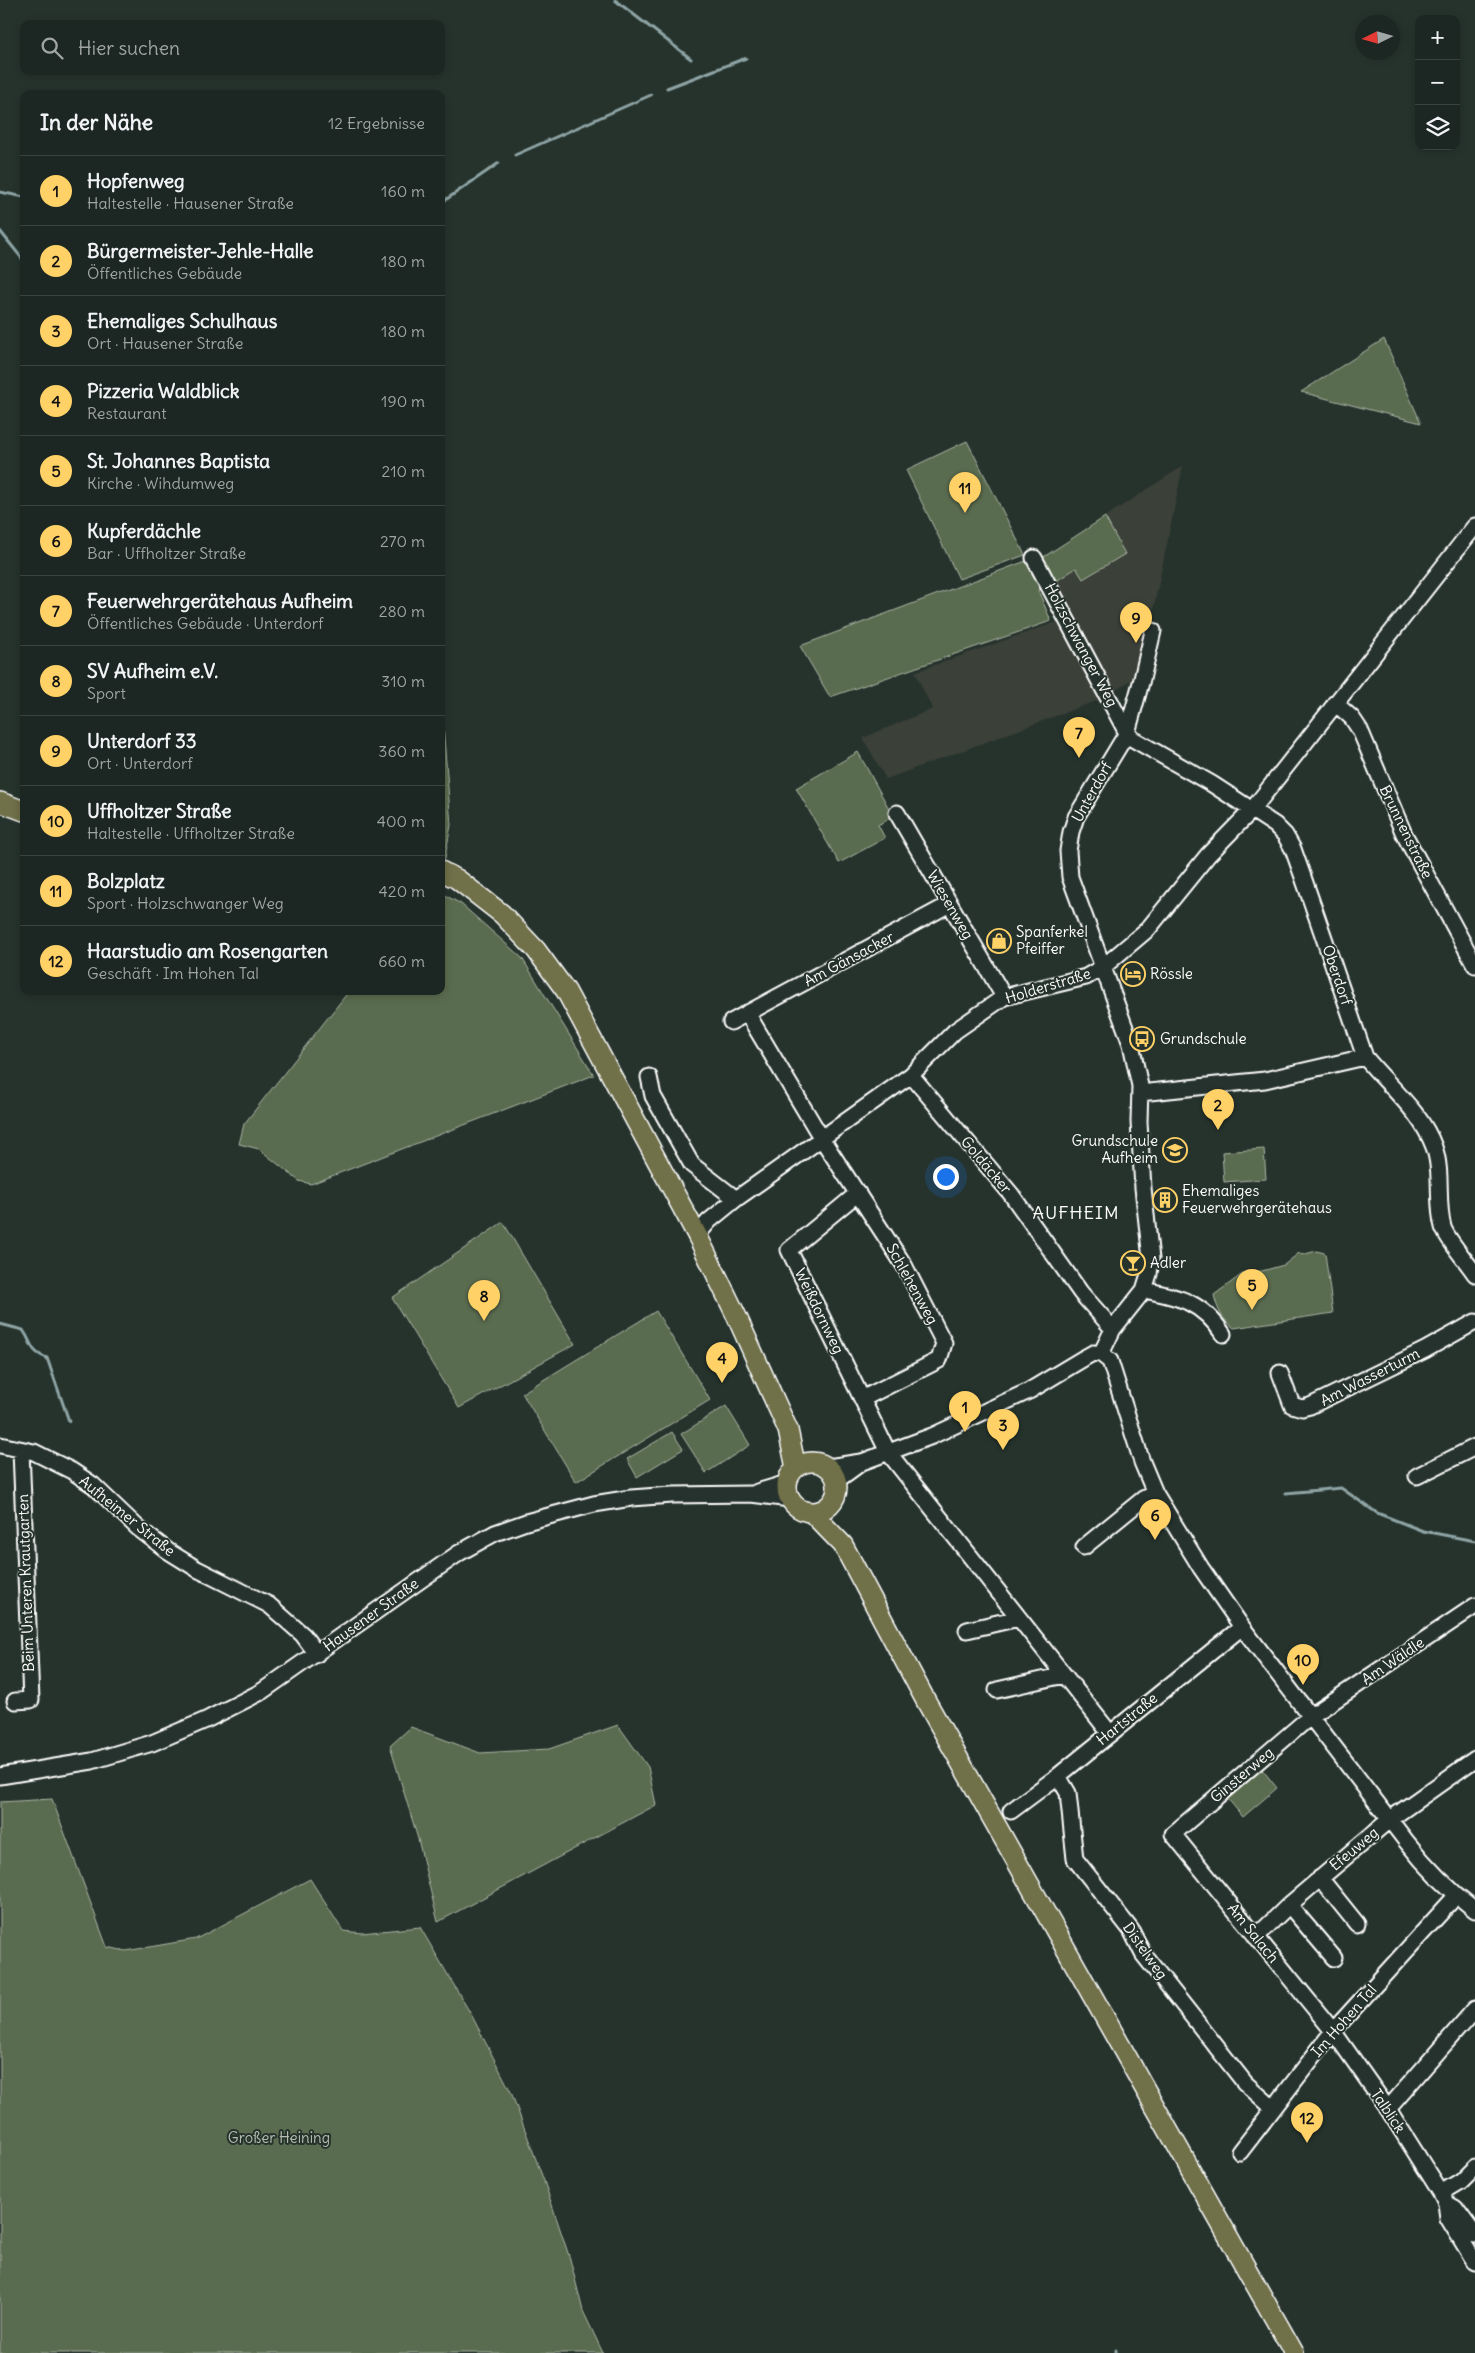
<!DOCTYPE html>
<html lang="de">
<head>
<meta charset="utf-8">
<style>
	body { margin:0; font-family:Delius,sans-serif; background:#252e2a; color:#f1f3f6 }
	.controls { position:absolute; right:15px; top:15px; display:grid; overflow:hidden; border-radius:10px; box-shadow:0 2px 8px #0003 }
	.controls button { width:45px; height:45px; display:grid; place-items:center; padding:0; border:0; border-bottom:1px solid #3a4340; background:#1c2622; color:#f1f3f6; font:25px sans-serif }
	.compass { position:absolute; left:1355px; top:15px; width:45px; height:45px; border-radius:50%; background:#1c2622; box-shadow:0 2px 8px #0003; rotate:265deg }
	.you { position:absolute; left:945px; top:1176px; width:18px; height:18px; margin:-12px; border:4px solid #fff; border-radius:50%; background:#1a73e8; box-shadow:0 0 0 8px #1a73e833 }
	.badge { display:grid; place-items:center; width:32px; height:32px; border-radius:50%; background:#ffd166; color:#111; font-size:16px; font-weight:700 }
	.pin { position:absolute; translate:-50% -41px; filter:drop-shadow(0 1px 2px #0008) }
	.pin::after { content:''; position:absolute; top:26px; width:18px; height:15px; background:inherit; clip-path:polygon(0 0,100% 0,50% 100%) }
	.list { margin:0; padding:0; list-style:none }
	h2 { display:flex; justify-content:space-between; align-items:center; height:65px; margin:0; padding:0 20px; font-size:21px }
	h2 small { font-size:16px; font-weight:400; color:#a0a5a5 }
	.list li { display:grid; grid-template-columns:32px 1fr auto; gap:15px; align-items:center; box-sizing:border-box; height:70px; padding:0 20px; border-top:1px solid #3a4340 }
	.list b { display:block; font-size:19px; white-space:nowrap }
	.list p { margin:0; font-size:16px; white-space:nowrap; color:#a0a5a5 }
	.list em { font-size:16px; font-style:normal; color:#a0a5a5 }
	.icon { flex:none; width:28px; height:28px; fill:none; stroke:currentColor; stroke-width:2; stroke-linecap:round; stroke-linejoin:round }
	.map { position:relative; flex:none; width:1475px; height:2353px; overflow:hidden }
	.search { position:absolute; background:#1c2622; box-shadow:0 2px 8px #0003; left:20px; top:20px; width:425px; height:55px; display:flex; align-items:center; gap:12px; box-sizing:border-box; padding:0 18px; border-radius:10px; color:#a0a5a5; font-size:19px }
	.panel { position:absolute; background:#1c2622; box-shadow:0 2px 8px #0003; left:20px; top:90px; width:425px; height:905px; border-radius:10px }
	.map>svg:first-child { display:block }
	.built { fill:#3b4139 }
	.green { fill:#5a6c4f; stroke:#acb6a7 }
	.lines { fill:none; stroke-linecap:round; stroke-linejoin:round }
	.stream { stroke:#8fa5a6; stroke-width:3 }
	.minor-casing { stroke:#fff; stroke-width:19 }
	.major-casing { stroke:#fff; stroke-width:22 }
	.minor { stroke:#26332d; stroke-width:15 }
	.major { stroke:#6f704a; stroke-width:19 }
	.labels { text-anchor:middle; stroke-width:4; stroke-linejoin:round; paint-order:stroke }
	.street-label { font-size:15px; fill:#fff; stroke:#26332d }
	.poi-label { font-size:15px; fill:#fff; stroke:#26332d; text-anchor:start }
	.park-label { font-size:15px; fill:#b5bdb0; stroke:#26332d }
	.quarter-label { font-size:18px; letter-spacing:1px; fill:#fff; stroke:#26332d }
</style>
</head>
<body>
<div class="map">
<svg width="1475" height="2353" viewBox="0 0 1475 2353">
	<rect width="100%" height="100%" fill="#26332d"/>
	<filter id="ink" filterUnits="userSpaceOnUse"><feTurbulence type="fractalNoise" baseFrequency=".02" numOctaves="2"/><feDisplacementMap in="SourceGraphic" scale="10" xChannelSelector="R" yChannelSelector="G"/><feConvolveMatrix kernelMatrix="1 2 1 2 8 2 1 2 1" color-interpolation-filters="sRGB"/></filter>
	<g filter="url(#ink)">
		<path class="built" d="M1183,466l-43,208 -30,20 -71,-134z
			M1065,619l39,79 -218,81 -23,-41 69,-29 -17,-37z"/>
		<path class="green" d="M1384,339l37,84 -120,-31z
			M967,441l58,114 -66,24 -53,-109z
			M1105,517l20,37 -42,25 -7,-11 -24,16 -13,-24z
			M1034,558l15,27 -11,5 13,31 -221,76 -30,-51z
			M441,700l10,125 -7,38 -3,-2z
			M858,752l35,64 -15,9 7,13 -46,25 -43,-75z
			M441,893l20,11 61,54 72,117 -283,109 -12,-3 -40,-32 -20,-5 5,-20 105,-133h92z
			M1264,1149l2,30 -42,3 -2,-30z
			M503,1222l72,122 -116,64 -67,-110z
			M1316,1251l9,2 8,60 -99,15c-12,-9 -17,-19 -20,-33l31,-23 17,-1 22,-6 15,-12 3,2z
			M656,1311l54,89 -134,82 -54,-89z
			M726,1406l24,39 -44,28 -25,-39z
			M672,1432l11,17 -46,28 -10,-18z
			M618,1725l30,42 8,38 -218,117 -20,-83 -28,-93 21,-19 69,26 69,-4z
			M1261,1768l16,20 -34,29 -16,-19z
			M52,1799l55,148 19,4 70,-12 114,-60 33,52 19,2 58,-6 52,89 39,76 33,89 26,78 13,52 20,42h-603v-551z"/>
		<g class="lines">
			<path class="stream" d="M615,0l76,59
				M667,88l79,-30
				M515,155l136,-60
				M0,192l24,5
				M441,203l58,-40
				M0,231l24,30
				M0,1324l23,6c10,14 6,21 24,28l22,63
				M1286,1493l55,-5 36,25 46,18 52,10
				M1116,2353v-3"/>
			<defs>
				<path id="minor" d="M1034,558l93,175 6,6 79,45 63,41 10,10 8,14 10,28 62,180c23,29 56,54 69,90 9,25 2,55 9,80 3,11 25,36 32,47
					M1335,703l17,15 8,12 44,104 71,131
					M897,813l107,184
					M747,1013l75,126 82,126 40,78 -5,17 -77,39
					M731,1022l219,-118
					M911,1075l100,119 70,99 32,36
					M649,1077l4,19 39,69 44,34
					M1140,1093l125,-13 100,-23
					M858,1193l-69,57 99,202 221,280
					M697,1235l12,-14 27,-22 175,-124 44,-44 49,-34 82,-20 17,-10 45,-38 60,-74 44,-45 223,-284
					M1144,1290c36,7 58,12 79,44
					M1101,1354l12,-25 31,-39 5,-16 2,-15 -8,-71 -4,-66 1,-36 -9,-42 -61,-167 -2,-26 3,-19 5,-15 51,-84 15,-54 11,-48
					M1101,1354l9,7 32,101 13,31 46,75 41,59 164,214c20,26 43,49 69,69
					M1280,1373l12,32 10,3 8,-2 115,-56 50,-28
					M0,1445l34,7 38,19 21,14 45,43 30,23 29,18 72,36 34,30 14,19
					M828,1467l33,-5
					M1417,1476l58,-29
					M836,1481l26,-19 70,-26 97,-45 55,-33 9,-5 8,1
					M757,1492l30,-9
					M1084,1547l59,-48 12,-6
					M1475,1606l-164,110 -138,118 160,197 55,78 53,84 5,10 2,15 27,44
					M967,1630l52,-12
					M997,1690l67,-15
					M15,1701l16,-1 -10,-250
					M0,1776l92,-15 60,-18 54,-23 55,-28 198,-139 36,-20 31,-11 68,-18 37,-6 41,-3 79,-1 39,5
					M1058,1776l10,17 7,66 56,71 12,24 102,129 28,25
					M1011,1811l47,-35 184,-149
					M1320,1878l37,46
					M1289,1905l45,53
					M1256,1937l33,-32 100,-85 86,-61
					M1388,2109l87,-100
					M1240,2152l93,-121 123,-135
					M1441,2193l20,-12 14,-14
					M1446,2203l9,5 20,27"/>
				<path id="major" d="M0,802l24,9
					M441,871l16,8 45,35 34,36 30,41 131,244 39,80 52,115 8,38
					M787 1487a25 25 0 1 1 50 0a25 25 0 1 1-50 0Z
					M811,1512l32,33 83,156 368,652"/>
			</defs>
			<use href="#minor" class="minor-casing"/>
			<use href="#major" class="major-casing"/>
			<use href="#minor" class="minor"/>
			<use href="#major" class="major"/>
		</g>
	</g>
	<defs>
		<symbol id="shop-ring" viewBox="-11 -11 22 22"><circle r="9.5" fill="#26332d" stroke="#ffd166" stroke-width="1.5"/><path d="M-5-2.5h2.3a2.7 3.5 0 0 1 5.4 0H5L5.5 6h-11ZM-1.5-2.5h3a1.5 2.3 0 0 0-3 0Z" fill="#ffd166"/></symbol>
		<symbol id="hotel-ring" viewBox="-11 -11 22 22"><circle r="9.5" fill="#26332d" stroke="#ffd166" stroke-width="1.5"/><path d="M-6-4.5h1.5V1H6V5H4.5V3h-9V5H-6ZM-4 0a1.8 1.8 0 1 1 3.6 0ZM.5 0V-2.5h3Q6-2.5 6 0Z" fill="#ffd166"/></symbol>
		<symbol id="bus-ring" viewBox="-11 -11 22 22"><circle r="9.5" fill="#26332d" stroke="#ffd166" stroke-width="1.5"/><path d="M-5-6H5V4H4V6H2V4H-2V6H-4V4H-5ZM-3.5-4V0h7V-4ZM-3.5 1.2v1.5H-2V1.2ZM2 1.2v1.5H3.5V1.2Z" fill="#ffd166"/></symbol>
		<symbol id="school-ring" viewBox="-11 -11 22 22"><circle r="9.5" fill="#26332d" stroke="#ffd166" stroke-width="1.5"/><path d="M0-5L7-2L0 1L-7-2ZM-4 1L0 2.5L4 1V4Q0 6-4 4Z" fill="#ffd166"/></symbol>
		<symbol id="building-ring" viewBox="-11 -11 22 22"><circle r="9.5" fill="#26332d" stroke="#ffd166" stroke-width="1.5"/><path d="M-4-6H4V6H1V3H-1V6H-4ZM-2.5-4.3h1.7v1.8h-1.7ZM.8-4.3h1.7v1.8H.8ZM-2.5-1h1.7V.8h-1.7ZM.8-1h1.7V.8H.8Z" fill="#ffd166"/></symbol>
		<symbol id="bar-ring" viewBox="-11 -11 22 22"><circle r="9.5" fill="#26332d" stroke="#ffd166" stroke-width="1.5"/><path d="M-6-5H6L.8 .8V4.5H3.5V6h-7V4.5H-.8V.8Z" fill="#ffd166"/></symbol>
	</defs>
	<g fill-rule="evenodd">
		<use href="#shop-ring" x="985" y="927" width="28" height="28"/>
		<use href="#hotel-ring" x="1119" y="960" width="28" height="28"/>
		<use href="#bus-ring" x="1128" y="1025" width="28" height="28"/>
		<use href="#school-ring" x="1161" y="1136" width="28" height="28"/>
		<use href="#building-ring" x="1151" y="1186" width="28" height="28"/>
		<use href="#bar-ring" x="1119" y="1249" width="28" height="28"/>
	</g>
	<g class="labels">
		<g class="street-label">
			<text transform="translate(1081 645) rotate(62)" y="5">Holzschwanger Weg</text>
			<text transform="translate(1092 792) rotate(-61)" y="5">Unterdorf</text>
			<text transform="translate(1406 832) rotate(64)" y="5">Brunnenstraße</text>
			<text transform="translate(950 905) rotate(60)" y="5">Wiesenweg</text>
			<text transform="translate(849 959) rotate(-28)" y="5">Am Gänsacker</text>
			<text transform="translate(1337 975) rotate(71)" y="5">Oberdorf</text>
			<text transform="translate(1048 986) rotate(-17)" y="5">Holderstraße</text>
			<text transform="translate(986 1165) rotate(50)" y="5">Goldäcker</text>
			<text transform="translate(912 1284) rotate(61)" y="5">Schlehenweg</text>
			<text transform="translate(819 1311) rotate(64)" y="5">Weißdornweg</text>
			<text transform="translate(1370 1377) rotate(-27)" y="5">Am Wasserturm</text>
			<text transform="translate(127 1516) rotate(39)" y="5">Aufheimer Straße</text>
			<text transform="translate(26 1583) rotate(-92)" y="5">Beim Unteren Krautgarten</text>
			<text transform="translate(371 1615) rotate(-36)" y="5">Hausener Straße</text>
			<text transform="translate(1393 1661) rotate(-34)" y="5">Am Wäldle</text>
			<text transform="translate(1127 1719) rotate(-39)" y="5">Hartstraße</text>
			<text transform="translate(1242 1775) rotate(-40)" y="5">Ginsterweg</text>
			<text transform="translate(1354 1849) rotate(-40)" y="5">Efeuweg</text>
			<text transform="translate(1253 1933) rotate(51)" y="5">Am Salach</text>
			<text transform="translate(1145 1951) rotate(55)" y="5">Distelweg</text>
			<text transform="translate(1344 2021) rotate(-49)" y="5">Im Hohen Tal</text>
			<text transform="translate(1388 2111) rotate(56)" y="5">Talblick</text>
		</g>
		<g class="poi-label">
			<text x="1016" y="937">Spanferkel<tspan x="1016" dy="17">Pfeiffer</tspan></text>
			<text x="1150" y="979">Rössle</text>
			<text x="1160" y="1044">Grundschule</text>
			<text x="1158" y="1146" text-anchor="end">Grundschule<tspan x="1158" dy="17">Aufheim</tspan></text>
			<text x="1182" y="1196">Ehemaliges<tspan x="1182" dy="17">Feuerwehrgerätehaus</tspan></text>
			<text x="1150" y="1268">Adler</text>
		</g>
		<g class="park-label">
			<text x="279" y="2143">Großer Heining</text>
		</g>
		<g class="quarter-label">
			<text x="1076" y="1219">AUFHEIM</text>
		</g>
	</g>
</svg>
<div class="controls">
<button>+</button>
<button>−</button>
<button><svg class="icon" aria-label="layers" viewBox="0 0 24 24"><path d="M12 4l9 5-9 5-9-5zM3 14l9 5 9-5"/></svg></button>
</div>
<svg class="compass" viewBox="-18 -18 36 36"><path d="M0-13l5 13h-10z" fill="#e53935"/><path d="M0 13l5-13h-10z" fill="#a0a5a5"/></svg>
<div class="you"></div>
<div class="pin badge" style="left:965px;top:1432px">1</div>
<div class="pin badge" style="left:1218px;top:1130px">2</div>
<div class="pin badge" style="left:1003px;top:1450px">3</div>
<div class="pin badge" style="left:722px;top:1383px">4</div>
<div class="pin badge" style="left:1252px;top:1310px">5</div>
<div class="pin badge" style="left:1155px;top:1540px">6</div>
<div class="pin badge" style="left:1079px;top:758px">7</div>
<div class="pin badge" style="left:484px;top:1321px">8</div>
<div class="pin badge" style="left:1136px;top:643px">9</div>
<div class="pin badge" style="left:1303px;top:1685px">10</div>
<div class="pin badge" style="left:965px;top:513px">11</div>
<div class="pin badge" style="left:1307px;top:2143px">12</div>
<div class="search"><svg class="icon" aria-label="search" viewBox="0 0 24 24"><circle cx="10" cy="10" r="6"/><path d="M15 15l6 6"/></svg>Hier suchen</div>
<section class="panel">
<h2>In der Nähe<small>12 Ergebnisse</small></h2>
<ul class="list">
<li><span class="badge">1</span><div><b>Hopfenweg</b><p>Haltestelle · Hausener Straße</p></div><em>160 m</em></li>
<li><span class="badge">2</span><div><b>Bürgermeister-Jehle-Halle</b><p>Öffentliches Gebäude</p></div><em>180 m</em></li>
<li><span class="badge">3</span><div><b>Ehemaliges Schulhaus</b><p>Ort · Hausener Straße</p></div><em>180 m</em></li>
<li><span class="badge">4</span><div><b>Pizzeria Waldblick</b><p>Restaurant</p></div><em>190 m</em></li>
<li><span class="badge">5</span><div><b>St. Johannes Baptista</b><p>Kirche · Wihdumweg</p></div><em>210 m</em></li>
<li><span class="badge">6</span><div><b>Kupferdächle</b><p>Bar · Uffholtzer Straße</p></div><em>270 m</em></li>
<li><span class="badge">7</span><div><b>Feuerwehrgerätehaus Aufheim</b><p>Öffentliches Gebäude · Unterdorf</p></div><em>280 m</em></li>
<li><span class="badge">8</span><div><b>SV Aufheim e.V.</b><p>Sport</p></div><em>310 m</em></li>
<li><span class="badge">9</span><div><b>Unterdorf 33</b><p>Ort · Unterdorf</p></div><em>360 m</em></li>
<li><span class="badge">10</span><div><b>Uffholtzer Straße</b><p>Haltestelle · Uffholtzer Straße</p></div><em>400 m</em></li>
<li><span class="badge">11</span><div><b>Bolzplatz</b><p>Sport · Holzschwanger Weg</p></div><em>420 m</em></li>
<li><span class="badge">12</span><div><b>Haarstudio am Rosengarten</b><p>Geschäft · Im Hohen Tal</p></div><em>660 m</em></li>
</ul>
</section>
</div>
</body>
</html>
